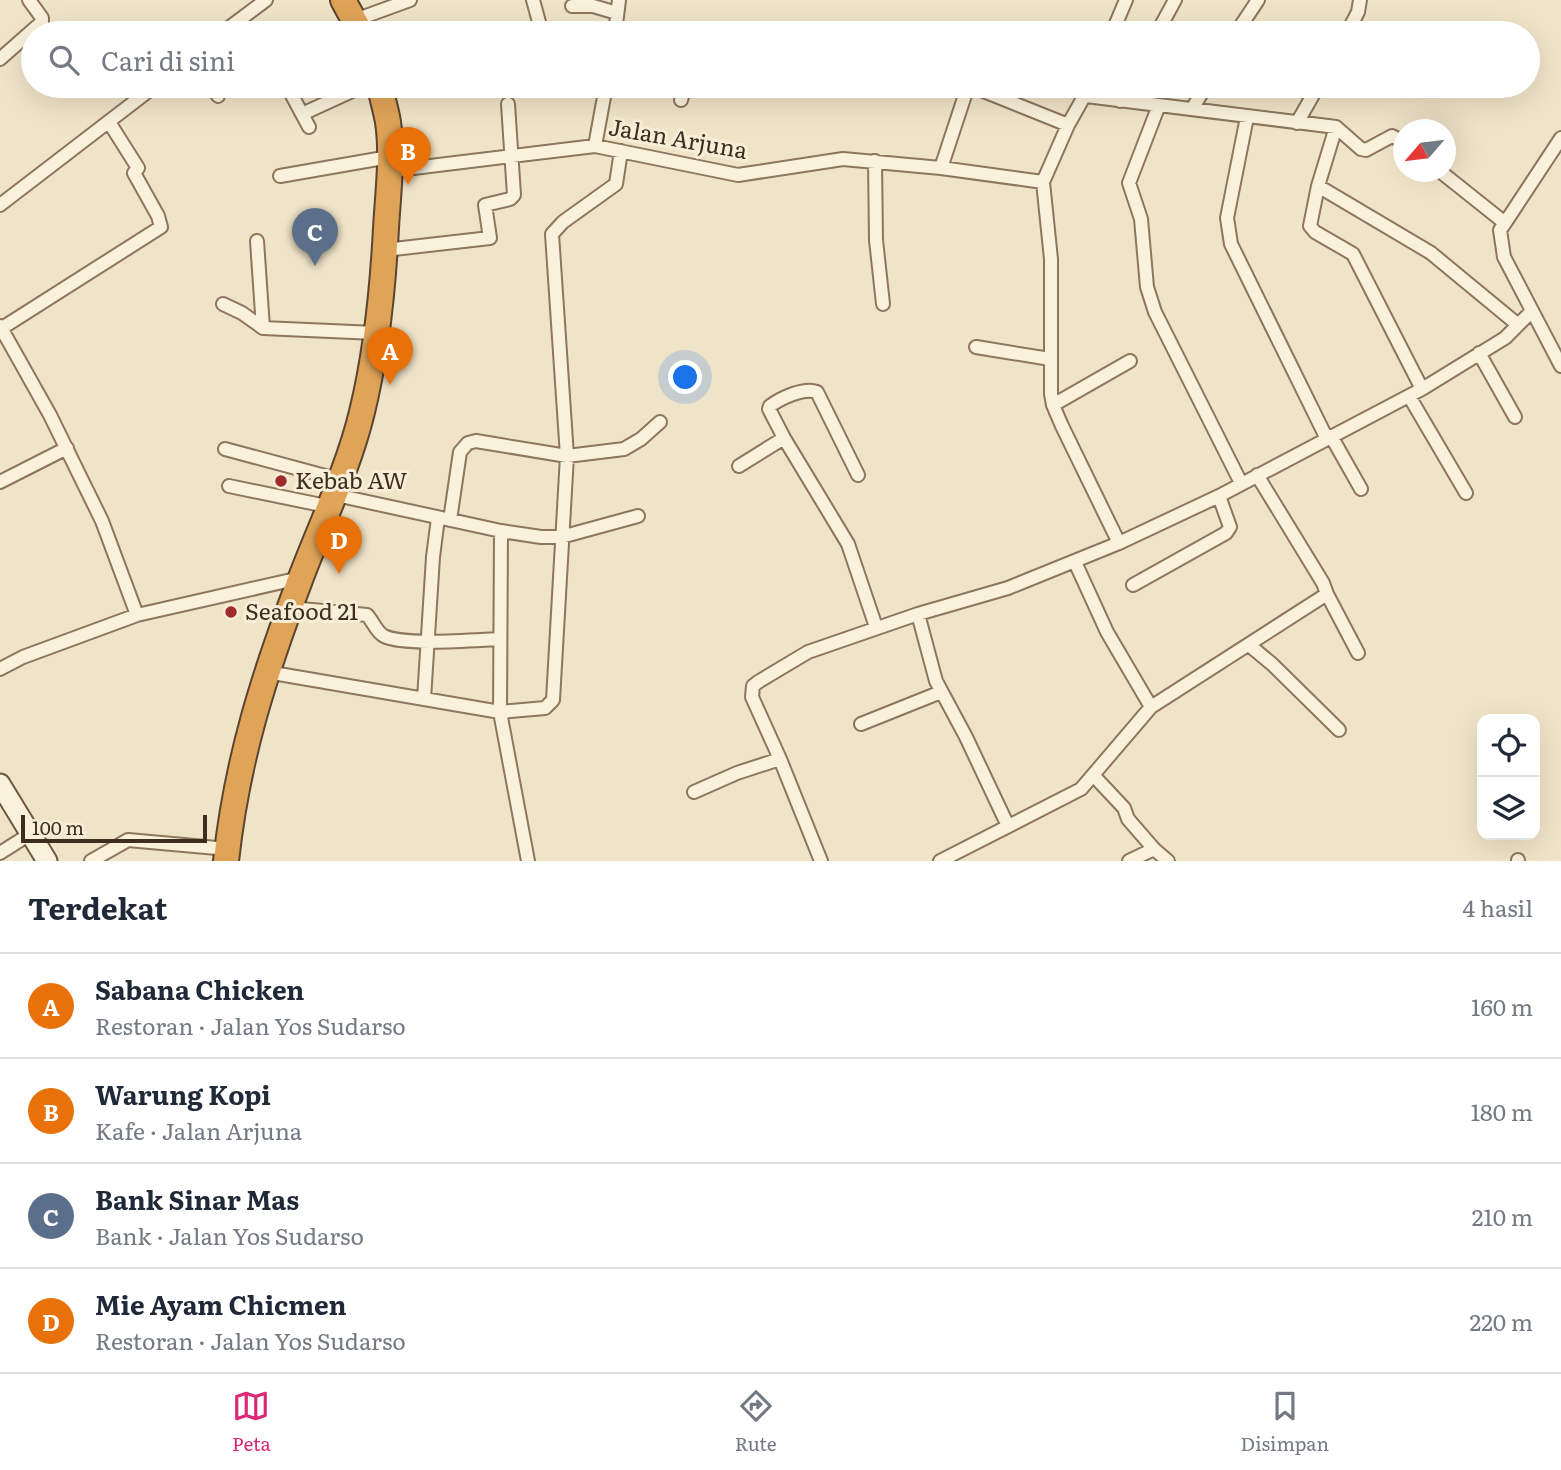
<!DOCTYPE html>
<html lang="id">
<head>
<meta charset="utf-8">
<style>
	body { margin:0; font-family:Literata,serif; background:#f6f6f7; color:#1f2937 }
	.controls { position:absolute; right:21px; bottom:21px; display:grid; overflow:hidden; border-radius:14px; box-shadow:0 7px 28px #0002 }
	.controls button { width:63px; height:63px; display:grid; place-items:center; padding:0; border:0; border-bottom:2px solid #e0e1e3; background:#fff; color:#1f2937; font:35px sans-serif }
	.compass { position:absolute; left:1393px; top:119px; width:63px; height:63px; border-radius:50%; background:#fff; box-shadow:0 7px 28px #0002; rotate:242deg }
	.scale { position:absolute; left:21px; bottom:18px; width:186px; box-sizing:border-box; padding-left:7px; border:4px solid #3d2e20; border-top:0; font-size:19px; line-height:24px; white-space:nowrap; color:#3d2e20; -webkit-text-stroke:5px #f7eed8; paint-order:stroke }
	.you { position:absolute; left:686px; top:378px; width:24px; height:24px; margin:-18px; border:5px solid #fff; border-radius:50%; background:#1a73e8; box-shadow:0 0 0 10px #1a73e833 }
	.badge { display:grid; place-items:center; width:46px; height:46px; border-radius:50%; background:#db2777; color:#fff; font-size:23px; font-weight:700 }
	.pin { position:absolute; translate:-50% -58px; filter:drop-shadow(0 2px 4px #0008) }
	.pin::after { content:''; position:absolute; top:37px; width:24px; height:21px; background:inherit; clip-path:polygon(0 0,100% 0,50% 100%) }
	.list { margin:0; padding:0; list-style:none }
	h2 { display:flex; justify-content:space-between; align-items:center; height:91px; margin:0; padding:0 28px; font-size:30px }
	h2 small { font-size:23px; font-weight:400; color:#747a83 }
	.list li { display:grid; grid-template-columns:46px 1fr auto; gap:21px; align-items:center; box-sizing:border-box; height:105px; padding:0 28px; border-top:2px solid #e0e1e3 }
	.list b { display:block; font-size:26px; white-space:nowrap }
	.list p { margin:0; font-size:23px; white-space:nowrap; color:#747a83 }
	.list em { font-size:23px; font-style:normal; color:#747a83 }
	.icon { flex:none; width:38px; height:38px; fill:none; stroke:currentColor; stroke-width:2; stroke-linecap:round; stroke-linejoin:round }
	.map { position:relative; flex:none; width:1561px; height:861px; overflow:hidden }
	.search { position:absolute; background:#fff; box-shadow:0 7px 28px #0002; left:21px; right:21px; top:21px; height:77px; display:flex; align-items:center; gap:18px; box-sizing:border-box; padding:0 24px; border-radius:38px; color:#747a83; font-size:26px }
	.sheet { height:511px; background:#fff }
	nav { display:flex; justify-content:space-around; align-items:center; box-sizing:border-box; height:98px; border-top:2px solid #e0e1e3; background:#fff; font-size:19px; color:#747a83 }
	nav a { display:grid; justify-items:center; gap:4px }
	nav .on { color:#db2777 }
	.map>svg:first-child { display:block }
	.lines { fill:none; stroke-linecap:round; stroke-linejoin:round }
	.street-casing { stroke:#8d765c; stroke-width:16 }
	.secondary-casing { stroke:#6f573f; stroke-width:23 }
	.highway-casing { stroke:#5b4430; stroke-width:28 }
	.path { stroke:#8d765c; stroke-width:2.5; stroke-dasharray:5 3.5; stroke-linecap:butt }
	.street { stroke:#faf1dc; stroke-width:12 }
	.secondary { stroke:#faf1dc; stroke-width:19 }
	.highway { stroke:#e0a458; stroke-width:24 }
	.poi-dot { fill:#9e2a2b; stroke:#f7eed8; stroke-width:2.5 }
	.labels { text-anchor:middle; stroke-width:6; stroke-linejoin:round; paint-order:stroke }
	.street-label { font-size:23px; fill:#3d2e20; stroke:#f7eed8 }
	.poi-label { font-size:23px; fill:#3d2e20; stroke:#f7eed8; text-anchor:start }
</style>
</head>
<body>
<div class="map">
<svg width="1561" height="861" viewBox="0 0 1561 861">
	<rect width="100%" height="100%" fill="#f0e4c8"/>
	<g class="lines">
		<defs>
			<path id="street" d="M533,0l9,33
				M572,6h21l24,7
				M355,20l55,-20
				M222,33l44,-33
				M615,33l4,-33
				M853,33h5
				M977,33v-4
				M1112,33l14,-33
				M1157,33l18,-33
				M1236,33l22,-33
				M1347,33l11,-21 2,-12
				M0,59l42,-37v-4l-13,-18
				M212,86l6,10
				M287,86l15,28
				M971,86l97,39
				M1090,86l-22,39 -25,57 8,77v135l2,11 9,21 57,117
				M1086,96l250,31 25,22 5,1 26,-14 12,6
				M681,100l4,-14
				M1120,101l8,-15
				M1159,105l-30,78 12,36 6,68 8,25 86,171
				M1192,109l14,-23
				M1247,117l-20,101 4,26 96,195
				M1297,123l21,-37
				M309,127l-7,-13 61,-28
				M1336,127l-18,59 -8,40 5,6 38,22 69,135
				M595,146l11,-60
				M875,161l1,79 7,64
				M941,168l27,-82
				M389,171l206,-25 143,29 105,-16 98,9 102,14
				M1441,172l64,51 -5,7 4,27 57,109
				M280,176l109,-19
				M1318,186l113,67 86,71
				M0,205l155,-119
				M1505,223l56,-85
				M257,241l6,87
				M385,250l105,-12 -5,-33 25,-6 4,-4 -6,-91
				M223,304l19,9 21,15 112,5
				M0,326l50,89 52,106 35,94
				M2,328l159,-101 -3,-11 -24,-43 4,-5 -29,-46
				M976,347l74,12
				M1479,353l36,64
				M1409,396l57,97
				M1053,405l77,-44
				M1331,436l30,53
				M225,449l115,31
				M739,466l45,-28
				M858,475l-41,-83c-13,-5 -36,6 -47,14l-1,3 15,29 64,106 28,83
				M0,482l67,-34
				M229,486l102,21
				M336,495l165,36 40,6h20l77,-21
				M450,520l10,-68 8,-9 8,-2 91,15 57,-7 17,-10 19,-17
				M501,531l-1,181 28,149
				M1075,562l32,70 44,75
				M1133,585l93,-52 4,-6 -11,-31
				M1327,594l31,59
				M290,608l77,7c6,6 9,17 17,21 20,10 91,4 116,3
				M918,614l18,67 30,56 42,89
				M1249,645l23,19 67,66
				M0,669l23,-12 114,-42 163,-37
				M267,672l233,40 45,-4 8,-8 14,-244 -15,-222 11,-12 53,-38 5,-33
				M424,699l9,-142 5,-39
				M861,724l80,-32
				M1094,776l30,32 4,11 26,30
				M694,792l43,-19 43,-14
				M0,853l30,-19
				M1518,860v1
				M91,861l37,-21 100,9
				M821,861l-41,-102 -28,-62 1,-11 5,-4 50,-30 110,-38 90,-26 111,-45 100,-47 203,-107 83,-51 26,-26
				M940,861l141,-72 70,-82 176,-113 -4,-11 -66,-108
				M1129,861l25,-12 14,12"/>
			<path id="secondary" d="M0,784l47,77"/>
			<path id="highway" d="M343,0l18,33
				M226,861c11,-102 38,-186 74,-281 21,-56 48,-110 62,-168 14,-57 21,-126 24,-184 2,-35 7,-72 2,-106 -2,-12 -6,-24 -8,-36"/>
		</defs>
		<use href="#street" class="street-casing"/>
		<use href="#secondary" class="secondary-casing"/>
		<use href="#highway" class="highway-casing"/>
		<path class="path" d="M516,97l22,-11"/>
		<use href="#street" class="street"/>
		<use href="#secondary" class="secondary"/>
		<use href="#highway" class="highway"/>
	</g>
	<g class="poi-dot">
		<circle cx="281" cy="481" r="7"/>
		<circle cx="231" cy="612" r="7"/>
	</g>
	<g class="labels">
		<g class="street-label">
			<text transform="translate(678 139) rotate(10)" y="8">Jalan Arjuna</text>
		</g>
		<g class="poi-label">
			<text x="295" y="489">Kebab AW</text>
			<text x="245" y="620">Seafood 21</text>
		</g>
	</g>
</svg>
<div class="controls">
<button><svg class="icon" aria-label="locate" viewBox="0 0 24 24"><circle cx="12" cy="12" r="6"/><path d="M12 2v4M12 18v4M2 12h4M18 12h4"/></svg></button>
<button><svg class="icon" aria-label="layers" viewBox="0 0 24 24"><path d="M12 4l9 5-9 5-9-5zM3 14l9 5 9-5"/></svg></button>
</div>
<svg class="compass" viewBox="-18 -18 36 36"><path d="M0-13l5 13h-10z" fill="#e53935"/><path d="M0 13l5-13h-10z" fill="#747a83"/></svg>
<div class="scale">100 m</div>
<div class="you"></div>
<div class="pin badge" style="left:390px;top:385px;background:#e8710a">A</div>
<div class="pin badge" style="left:408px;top:185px;background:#e8710a">B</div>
<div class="pin badge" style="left:315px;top:266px;background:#5c6f8a">C</div>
<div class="pin badge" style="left:339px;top:574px;background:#e8710a">D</div>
<div class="search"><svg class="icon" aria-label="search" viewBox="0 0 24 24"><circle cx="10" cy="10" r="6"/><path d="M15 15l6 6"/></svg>Cari di sini</div>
</div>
<section class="sheet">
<h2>Terdekat<small>4 hasil</small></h2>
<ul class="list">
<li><span class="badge" style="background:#e8710a">A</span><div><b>Sabana Chicken</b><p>Restoran · Jalan Yos Sudarso</p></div><em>160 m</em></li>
<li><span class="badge" style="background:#e8710a">B</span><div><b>Warung Kopi</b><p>Kafe · Jalan Arjuna</p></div><em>180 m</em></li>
<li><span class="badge" style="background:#5c6f8a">C</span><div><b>Bank Sinar Mas</b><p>Bank · Jalan Yos Sudarso</p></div><em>210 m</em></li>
<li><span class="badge" style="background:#e8710a">D</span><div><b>Mie Ayam Chicmen</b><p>Restoran · Jalan Yos Sudarso</p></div><em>220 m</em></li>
</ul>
</section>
<nav>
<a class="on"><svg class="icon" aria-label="map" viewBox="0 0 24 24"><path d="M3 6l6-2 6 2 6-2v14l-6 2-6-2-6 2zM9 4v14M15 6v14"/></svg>Peta</a>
<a><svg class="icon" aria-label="directions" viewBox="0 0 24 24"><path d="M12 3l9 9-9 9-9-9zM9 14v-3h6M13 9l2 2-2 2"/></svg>Rute</a>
<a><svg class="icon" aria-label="saved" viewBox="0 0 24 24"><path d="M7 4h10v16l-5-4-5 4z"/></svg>Disimpan</a>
</nav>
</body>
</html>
